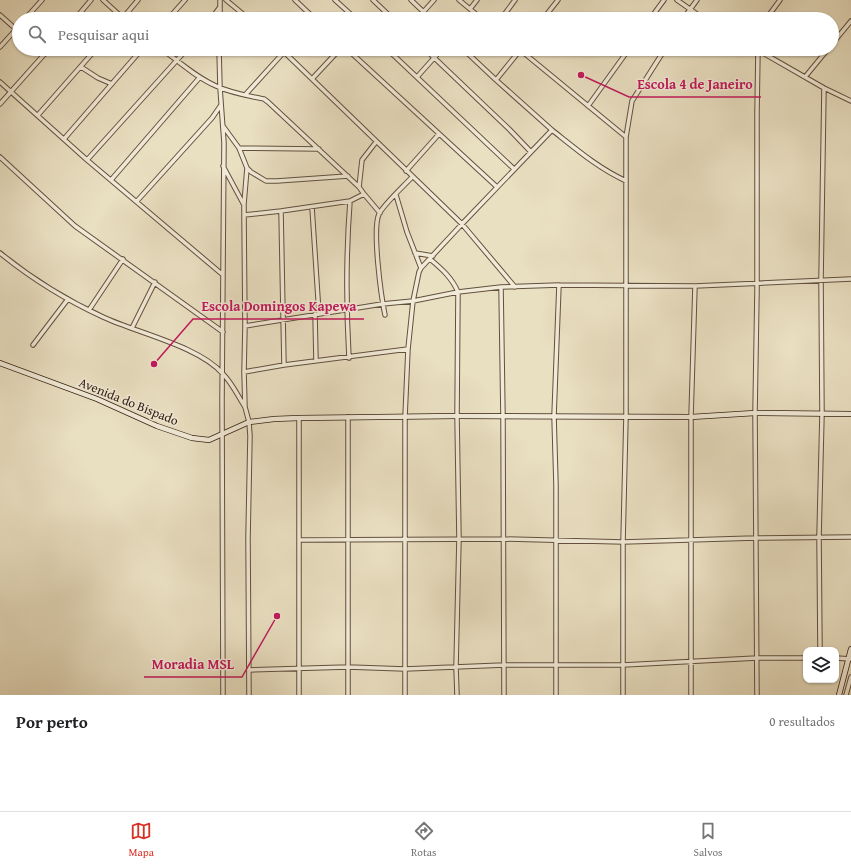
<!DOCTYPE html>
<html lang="pt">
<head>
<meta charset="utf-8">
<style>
	body { margin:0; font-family:"Gentium Book Plus",serif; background:#f6f6f6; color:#202124 }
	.controls { position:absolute; right:12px; bottom:12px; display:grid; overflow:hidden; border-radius:8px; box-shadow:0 1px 3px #0004 }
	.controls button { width:36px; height:36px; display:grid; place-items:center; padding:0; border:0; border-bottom:1px solid #e0e0e0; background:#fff; color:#202124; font:20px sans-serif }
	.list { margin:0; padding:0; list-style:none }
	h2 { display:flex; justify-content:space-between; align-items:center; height:52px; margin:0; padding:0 16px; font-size:17px }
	h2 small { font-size:13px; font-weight:400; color:#757577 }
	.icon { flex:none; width:22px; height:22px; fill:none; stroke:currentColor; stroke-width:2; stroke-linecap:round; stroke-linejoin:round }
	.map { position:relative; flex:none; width:851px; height:695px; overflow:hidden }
	.search { position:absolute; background:#fff; box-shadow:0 1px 3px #0004; left:12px; right:12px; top:12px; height:44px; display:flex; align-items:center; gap:10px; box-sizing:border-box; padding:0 14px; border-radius:22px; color:#757577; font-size:15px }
	.sheet { height:116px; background:#fff }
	nav { display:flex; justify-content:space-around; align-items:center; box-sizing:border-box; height:56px; border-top:1px solid #e0e0e0; background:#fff; font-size:11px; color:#757577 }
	nav a { display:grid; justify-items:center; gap:2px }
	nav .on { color:#d93025 }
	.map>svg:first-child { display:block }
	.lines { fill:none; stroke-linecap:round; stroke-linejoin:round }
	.street-casing { stroke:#62503f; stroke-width:5.5 }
	.secondary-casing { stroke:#352114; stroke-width:6 }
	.street { stroke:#f1ead7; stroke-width:3.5 }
	.secondary { stroke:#f1ead7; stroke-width:4.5 }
	.labels { text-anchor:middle; stroke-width:3; stroke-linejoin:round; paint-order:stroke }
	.street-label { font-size:13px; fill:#352114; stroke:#f1ead7 }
	.leader { fill:none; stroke:#c2185b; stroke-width:1.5 }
	.callout-dot { fill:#c2185b; stroke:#f1ead7; stroke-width:1.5 }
	.callout-label { font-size:14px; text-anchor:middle; font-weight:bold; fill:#c2185b; stroke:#f1ead7; stroke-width:3; stroke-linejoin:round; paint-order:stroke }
</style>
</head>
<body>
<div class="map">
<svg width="851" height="695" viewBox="0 0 851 695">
	<rect width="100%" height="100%" fill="#e9dfc1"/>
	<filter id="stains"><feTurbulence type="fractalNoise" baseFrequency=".005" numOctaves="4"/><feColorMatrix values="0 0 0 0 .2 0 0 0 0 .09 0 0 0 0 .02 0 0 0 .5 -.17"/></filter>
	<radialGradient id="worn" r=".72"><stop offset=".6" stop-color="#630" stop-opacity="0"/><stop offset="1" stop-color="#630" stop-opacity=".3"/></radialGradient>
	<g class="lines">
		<defs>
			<path id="street" d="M103,0l21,19
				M226,0l23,19
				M295,0l20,19
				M335,0l21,19
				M373,0l20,19
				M411,0l20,19
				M459,0l23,19
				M677,0l27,19
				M470,9l7,-9
				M0,15l19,17
				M25,19l17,-19
				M75,19l16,-19
				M122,19l16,-19
				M168,19l17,-19
				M211,19l9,-12
				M220,19v-19
				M417,19l17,-19
				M501,19l14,-19
				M543,19l15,-19
				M650,19l14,-19
				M683,19l14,-19
				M766,19l14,-19
				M832,44l19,-23
				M0,47l19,-21
				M39,49l6,5
				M162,49c17,13 34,28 54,37 15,7 32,10 48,13l4,3 91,85 5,7 16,19
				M219,49l1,39 4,55 -2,258 1,294
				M281,49l181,175 90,-94 -56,-50 25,-31
				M347,49l150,138
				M387,49l127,120
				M425,49l84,80 22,23
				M463,49l33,31
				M519,49l107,88
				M756,49l68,39 27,13
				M81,67l17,11 14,6
				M417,77l25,-28
				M805,77l23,-28
				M312,79l28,-30
				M0,82l87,78 136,115
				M245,95l39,-43
				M0,104l49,-55
				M588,106l41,-57
				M38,115l58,-66
				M223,126l16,22 8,20 4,4 15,9h11l71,-5
				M552,130c24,19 46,38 74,51
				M64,139l78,-90
				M239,148l80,1
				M0,157l75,69 148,106
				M87,160l100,-111
				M223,166l21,39v10l1,111 -1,46 1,35 4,15 1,14 -2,102 1,157
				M406,171l33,-37
				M111,180l89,-103
				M359,187l3,-27 14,-18
				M396,195l11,37 14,36
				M137,201l75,-83 9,-13
				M244,204l3,-36
				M312,207l7,107
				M281,211l3,154
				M244,215l37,-4 69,-10 14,-7
				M0,253c32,26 66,47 103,64 34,16 96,29 120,57 9,9 15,22 22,33
				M415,253l18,3
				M430,259c12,10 22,19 28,33l-1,124 2,123 -3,128 1,28
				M501,287l2,130 1,278
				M89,310l34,-51
				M315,314l1,47
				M385,315c-4,-19 -13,-86 -6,-101 5,-10 25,-28 33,-37
				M245,326l137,-22 31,-3 45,-9 43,-5 58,-2 136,1 156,-7
				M132,328l23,-46
				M33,345l35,-46
				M349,358c-3,-53 -3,-105 1,-157
				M244,372l40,-7 124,-16
				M299,418v277
				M299,540l205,-1 119,3 132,-4 96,-1
				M820,650l-1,-113 3,-123 -1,-134 3,-192
				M836,658l15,1
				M249,670l99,-3 57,2 99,-4h119l134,-7h49
				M348,695v-278
				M405,695v-278l3,-68 5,-48 6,-29 2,-4 41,-44 53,63
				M556,695v-210l-2,-69 5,-131
				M623,695v-153l3,-125v-280l6,-36 33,-52
				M691,695v-278l4,-131
				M757,695l-2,-282 2,-122v-179l1,-62
				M846,695l5,-18"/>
			<path id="secondary" d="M0,363l97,36 60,27 35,12 17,2 40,-18 25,-3 25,-1 158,-2 234,1 64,-4 96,1
				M839,695l12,-46"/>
		</defs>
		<use href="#street" class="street-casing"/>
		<use href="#secondary" class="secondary-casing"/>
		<use href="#street" class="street"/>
		<use href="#secondary" class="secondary"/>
	</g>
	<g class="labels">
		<g class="street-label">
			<text transform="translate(129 401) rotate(22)" y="5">Avenida do Bispado</text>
		</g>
	</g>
	<path class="leader" d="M581 75L629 97H761M154 364L193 319H364M277 616L242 677H144"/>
	<g class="callout-dot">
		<circle cx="581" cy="75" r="4"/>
		<circle cx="154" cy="364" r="4"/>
		<circle cx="277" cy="616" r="4"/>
	</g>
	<g class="callout-label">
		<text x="695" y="89">Escola 4 de Janeiro</text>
		<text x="279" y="311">Escola Domingos Kapewa</text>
		<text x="193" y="669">Moradia MSL</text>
	</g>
	<rect width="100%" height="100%" filter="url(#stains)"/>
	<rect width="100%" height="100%" fill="url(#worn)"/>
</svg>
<div class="controls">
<button><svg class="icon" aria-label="layers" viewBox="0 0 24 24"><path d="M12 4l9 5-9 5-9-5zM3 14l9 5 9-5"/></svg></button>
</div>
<div class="search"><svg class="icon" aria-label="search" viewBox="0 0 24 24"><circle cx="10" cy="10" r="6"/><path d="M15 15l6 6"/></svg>Pesquisar aqui</div>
</div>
<section class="sheet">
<h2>Por perto<small>0 resultados</small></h2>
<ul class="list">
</ul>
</section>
<nav>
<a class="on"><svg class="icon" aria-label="map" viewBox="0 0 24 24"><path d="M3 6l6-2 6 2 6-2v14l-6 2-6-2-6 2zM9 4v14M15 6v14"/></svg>Mapa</a>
<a><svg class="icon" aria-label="directions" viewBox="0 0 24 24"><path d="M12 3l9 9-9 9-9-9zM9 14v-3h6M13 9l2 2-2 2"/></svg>Rotas</a>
<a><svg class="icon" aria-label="saved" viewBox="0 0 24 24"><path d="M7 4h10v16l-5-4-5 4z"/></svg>Salvos</a>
</nav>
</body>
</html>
